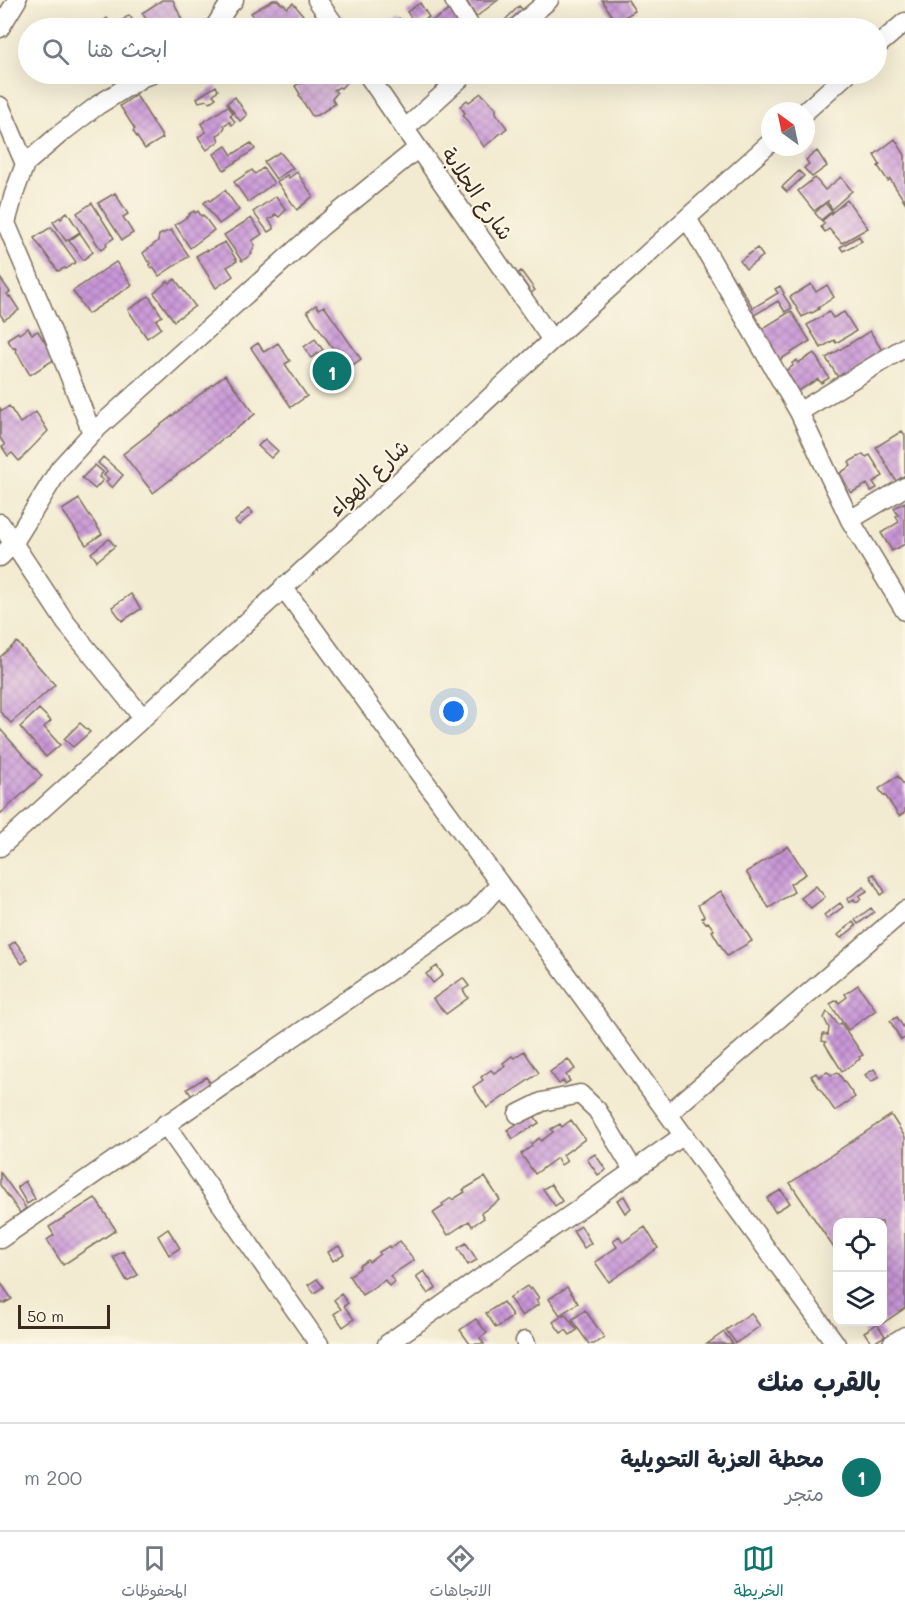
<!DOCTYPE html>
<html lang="ar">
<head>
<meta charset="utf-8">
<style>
	body { margin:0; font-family:Mali,"Playpen Sans Arabic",sans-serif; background:#f2f2f3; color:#1f2937; direction:rtl }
	.controls { position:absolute; right:18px; bottom:18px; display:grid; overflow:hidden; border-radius:12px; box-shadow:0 6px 24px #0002 }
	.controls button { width:54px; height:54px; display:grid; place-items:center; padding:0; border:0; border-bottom:2px solid #e0e1e3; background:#fff; color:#1f2937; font:30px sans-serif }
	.compass { position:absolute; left:761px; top:102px; width:54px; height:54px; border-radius:50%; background:#fff; box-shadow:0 6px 24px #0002; rotate:327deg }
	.scale { position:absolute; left:18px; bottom:15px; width:92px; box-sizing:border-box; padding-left:6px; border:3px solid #3b2a1e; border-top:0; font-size:16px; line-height:21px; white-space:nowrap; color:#3b2a1e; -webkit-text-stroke:4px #fcf5e5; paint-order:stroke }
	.you { position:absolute; left:454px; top:712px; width:21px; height:21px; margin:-15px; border:4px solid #fff; border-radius:50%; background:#1a73e8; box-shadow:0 0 0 9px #1a73e833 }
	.badge { display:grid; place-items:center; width:39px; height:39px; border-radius:50%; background:#0f766e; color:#fff; font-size:20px; font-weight:700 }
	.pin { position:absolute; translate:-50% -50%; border:3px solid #fff; box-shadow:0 2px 6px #0006 }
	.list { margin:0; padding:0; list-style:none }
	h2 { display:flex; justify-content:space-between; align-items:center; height:78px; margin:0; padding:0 24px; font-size:26px }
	h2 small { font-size:20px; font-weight:400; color:#747a83 }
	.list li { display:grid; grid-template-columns:39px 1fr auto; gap:18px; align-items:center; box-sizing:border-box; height:108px; padding:0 24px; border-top:2px solid #e0e1e3 }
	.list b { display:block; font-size:22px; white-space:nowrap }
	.list p { margin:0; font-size:20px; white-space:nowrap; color:#747a83 }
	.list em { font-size:20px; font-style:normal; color:#747a83 }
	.icon { flex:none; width:33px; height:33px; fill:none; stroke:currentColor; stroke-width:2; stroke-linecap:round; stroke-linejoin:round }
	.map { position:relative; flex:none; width:905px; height:1344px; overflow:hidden; direction:ltr }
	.search { position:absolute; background:#fff; box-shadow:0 6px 24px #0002; left:18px; right:18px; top:18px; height:66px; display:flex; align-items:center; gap:15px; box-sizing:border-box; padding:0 21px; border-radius:33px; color:#747a83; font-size:22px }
	.sheet { height:186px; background:#fff }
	nav { display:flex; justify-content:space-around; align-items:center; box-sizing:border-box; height:84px; border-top:2px solid #e0e1e3; background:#fff; font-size:16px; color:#747a83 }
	nav a { display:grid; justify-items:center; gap:3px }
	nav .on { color:#0f766e }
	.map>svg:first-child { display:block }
	.building { fill:url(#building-cross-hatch) }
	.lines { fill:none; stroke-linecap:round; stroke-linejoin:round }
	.minor-casing { stroke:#7b6e5d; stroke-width:21 }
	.minor { stroke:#fff; stroke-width:18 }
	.labels { text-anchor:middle; stroke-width:4.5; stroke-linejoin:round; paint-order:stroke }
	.street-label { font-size:21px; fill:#3b2a1e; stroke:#fcf5e5 }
</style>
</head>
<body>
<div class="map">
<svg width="905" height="1344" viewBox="0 0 905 1344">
	<defs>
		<pattern id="building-cross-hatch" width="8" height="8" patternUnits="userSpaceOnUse" patternTransform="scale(1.5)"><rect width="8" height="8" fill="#c997d8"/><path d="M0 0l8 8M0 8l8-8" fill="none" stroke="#a47baf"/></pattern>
	</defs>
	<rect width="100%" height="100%" fill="#fcf5e5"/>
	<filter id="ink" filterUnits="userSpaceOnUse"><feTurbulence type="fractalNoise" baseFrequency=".0167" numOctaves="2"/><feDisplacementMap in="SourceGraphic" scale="12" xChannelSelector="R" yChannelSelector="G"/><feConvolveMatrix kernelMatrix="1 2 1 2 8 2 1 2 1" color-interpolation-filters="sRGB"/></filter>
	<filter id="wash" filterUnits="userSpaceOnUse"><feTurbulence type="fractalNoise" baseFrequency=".008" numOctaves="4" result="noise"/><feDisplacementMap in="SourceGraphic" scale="24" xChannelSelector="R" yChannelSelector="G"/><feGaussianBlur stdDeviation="1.35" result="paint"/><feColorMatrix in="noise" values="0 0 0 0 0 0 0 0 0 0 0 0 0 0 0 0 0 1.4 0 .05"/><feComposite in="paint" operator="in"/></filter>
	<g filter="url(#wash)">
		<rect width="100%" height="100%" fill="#f3ebd1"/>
		<g id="blocks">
			<path class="building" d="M162,0h11l9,20 -3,5 1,3h-28l-10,-15z
				M273,0h5l2,3 5,2 2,3 6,-5 10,12 -21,13h-20l-11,-15z
				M466,0h32l-22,17z
				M602,0h26l7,11 -19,11z
				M420,3l9,14 -13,8 -9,-13z
				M519,6l9,9 -19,13 -6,-6z
				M449,10l8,3 11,15h-47z
				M129,15l10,13h-42l-2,-1 12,-9 7,9z
				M399,18l7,10h-30l15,-8 1,3z
				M317,74h23l3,3h3l1,5 -6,6 -2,-1 -5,3 3,3 -5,6 3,5 -17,11 -6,1 -13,-21 1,-1 -5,-8 6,-4 1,1z
				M216,86l2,4 -5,5 3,3 -6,4 -3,-2 -8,2 -2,-4z
				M481,93l15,15v5l11,15 -23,19 -21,-32 2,-2 -5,-7 7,-6 2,2z
				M136,95l27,43 -18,11 -12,-18 2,-2 -15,-23z
				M235,97l12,18 -7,6 -13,-18z
				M228,106l5,7 -3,2 5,7 -3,3 -3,-3 -5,3 1,2 -4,6 -4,2 2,6 -12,9 -9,-13 8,-5 -5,-8z
				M895,139l10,16v47l-15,-23 -2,2 -10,-15 2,-1 -6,-10z
				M251,143l4,6 -31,21 -10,-16 12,-8 6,9z
				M817,151l10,15 -15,11 -8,-9 5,-4 -3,-4z
				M280,152l13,16 -17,11 -12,-17z
				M263,168l11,15 -26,19 -14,-20 18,-12 3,4z
				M799,171l5,5 -17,16 -5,-5z
				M297,172l16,24 -16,14 -20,-28 10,-7 2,3z
				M841,177l11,14 -20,18 -5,-7 2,-2 -15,11 -16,-20 17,-13 10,12z
				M225,190l14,20 -20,14 -15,-21 5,-4 1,2z
				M115,193l13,21 -5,3 10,16 -11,7 -24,-37z
				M276,196l10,14 -7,7 -4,-3 -2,4 -5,1 5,7v3l-5,3 -15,-20z
				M847,200l21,28 -26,15 -13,-14 -4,3 -4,-5 4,-4 -3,-2z
				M92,203l22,35 -8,5 1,3 -6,4 -24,-37z
				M825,203l7,8 -11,9 -6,-7z
				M194,211l1,2 3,-2 3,5 2,-1 11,15 -24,18 -15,-23 15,-10 -1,-1z
				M67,212l13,20 -14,9 -13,-19 7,-5 1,2 2,-2 -1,-2z
				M251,218l11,16 -10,7 3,4 -4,8 1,1 -10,7 -18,-26z
				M51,227l25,35 -10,7 -1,-1 -7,3 -24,-33z
				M171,230l18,26 -30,20 -6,-9 -1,1 -3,-3 2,-2 -1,-2 -2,1 -5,-9 15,-12 1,-6z
				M80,233l13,19 -10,8 -7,-10h1l-8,-9z
				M859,236l3,5 -19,10 -3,-4z
				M225,242l12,19 -10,6 6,9 -17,12 -20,-32 10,-6 1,1z
				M757,248l6,8 -17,13 -6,-8z
				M116,262l16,23 -44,29 -15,-23z
				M521,271l14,19 -4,3 -13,-19z
				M0,278l10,14 -3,2 2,3 1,-1 9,14 -15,10 -4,-6z
				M175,279l20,27 -21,15 -20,-28 14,-12 2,2z
				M736,280l17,28 25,-15 -3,-4 5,-3 4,7 -1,1 9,14 -7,4 -7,-11 -27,16 -20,-34z
				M811,284l5,8 11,-7 7,12 -16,11 1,1 -7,4 -1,-1 -9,5 -12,-20z
				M149,296l13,20 -6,4 5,8 -14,10 -19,-28z
				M316,305l3,4 5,-3 37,53 -14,10 -40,-58z
				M791,311l19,30 -35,22 -18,-31z
				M829,312l4,6 11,-6 12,19 -20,12 -2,-3 -13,8 -14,-23z
				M28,328l4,6 6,-3 17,28 -25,16 -15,-26h1l-2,-2 -1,1 -6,-9 11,-7 1,2z
				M870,331l15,24 -44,27 -15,-24z
				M315,339l8,11 -12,8 -7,-11z
				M258,343l6,9 14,-9 12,18 -5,3 22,32 -16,11 -40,-59z
				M814,353l15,25 -8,5 -3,-4 -23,14 -13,-20 11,-7 -1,-3 5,-3 1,3z
				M225,375l30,39 -102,79 -30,-39z
				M9,406l11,17 16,-11 12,19 -29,30 -7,-8 -4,3 -6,-9 3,-2 -5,-7v-30l2,3z
				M902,431l3,4v40l-9,6 -20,-34z
				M265,439l13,12 -7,7 -13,-12z
				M863,454l3,3 4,-2 13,21 -10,6 4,6 -6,3 -4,-7 -16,9 -11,-20 11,-7 -2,-4z
				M103,457l20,18 -11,13 -6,-6 3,-3 -5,-4 3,-4 -9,-8z
				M95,465l8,7 -4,5 4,3 -8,9 -13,-11z
				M79,499l23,35 -16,11 -24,-35z
				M905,502v42l-13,7 -11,-18 18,-11 -3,-6 2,-1 -4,-7z
				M249,508l4,5 -14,12 -4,-4z
				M109,539l6,7 -18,15 -6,-8z
				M131,594l10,15 -19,12 -10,-14z
				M17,642l38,43 -44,38 -11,-11v-55z
				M39,709l12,12 -7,6 16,18 -14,12 -26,-30z
				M80,723l10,9 -17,15 -9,-8z
				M0,729l42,47 -42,38z
				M898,776l7,11v25l-6,4 -14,-21 -1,1 -5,-7z
				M788,846l18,28 -16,10 4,8 -25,16 -23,-36z
				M874,874l11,18 -4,3 -11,-19z
				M816,886l9,11 -14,11 -10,-10z
				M864,887l3,4 -8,5 2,3 -5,3 -2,-3 -5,3 -2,-3z
				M721,891l31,50 -25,15 -15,-25 2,-1 -6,-8 -2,1 -4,-5 2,-2 -6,-11z
				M840,903l3,4 -16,12 -3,-4z
				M871,908l3,4 -16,12 -3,-4z
				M853,922l3,4 -15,12 -3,-3z
				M15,941l13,18 -6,5 -13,-18z
				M437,966l6,9 -10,8 -7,-9z
				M463,978l6,8 -6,4 5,8 -22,16 -13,-15z
				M858,985l18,25 -28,20 -18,-26 7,-4 2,3 8,-6 -2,-3z
				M827,1012l3,2 8,11 3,-2 22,32 -4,2 1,2 -18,12 -17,-27 1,-2 -4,-1 1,-7 5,1 1,-7 -5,-10z
				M897,1017l8,13v8l-4,2 -11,-19z
				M524,1051l15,22 -52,35 -14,-21 10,-7 -2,-3 10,-7 3,3 11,-7 -2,-3 9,-7 2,2z
				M568,1059l7,10 -9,6 4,6 -5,3 -2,-3 -4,3 -9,-12z
				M874,1069l5,8 -8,5 -6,-7z
				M827,1072l5,3 6,-2 17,24 -20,14 -24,-35 5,-3 3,4z
				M206,1077l6,9 -19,12 -6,-9z
				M533,1114l6,9 -26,16 -6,-9z
				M891,1115l14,22v171l-22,15 -1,-101h-44v32l-48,-71z
				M571,1120l14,19 -22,16 4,6 -6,4 -4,-7 -22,16 -14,-20 11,-8 -1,-2 8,-6 2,3 12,-9 -2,-3 9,-5 2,3z
				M595,1154l11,16 -8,5 -11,-16z
				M0,1172l26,36 -6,5 -20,-28z
				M485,1177l15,23 -19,13 3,5 -12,8 -3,-5 -21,14 -15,-22 11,-7 -2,-2 9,-6 1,2 13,-8 -2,-2z
				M25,1181l10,18 -8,5 -10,-17z
				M551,1184l11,17 -7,5 -12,-17z
				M781,1190l9,13 -15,9 -8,-14z
				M624,1196l7,12 -6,5 -8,-13z
				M95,1198l21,32 -53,35 -16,-25 7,-5 -5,-8z
				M581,1226l10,17 -7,5 -11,-17z
				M645,1227l13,21 -49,34 -14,-20 22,-15 -4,-6 6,-5 4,6z
				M168,1229l12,19 -11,7 -11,-19z
				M400,1241l14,19 -24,16 5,6 -6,4 -4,-6 -23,15 -13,-19 11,-8 -1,-2 9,-6 1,2 11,-8 -1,-2 10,-6 1,2z
				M466,1243l11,17 -9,5 -10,-17z
				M339,1246l5,8 -11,7 -5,-9z
				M123,1251l15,24 -11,6 -14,-24z
				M424,1271l12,17 -8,6 -12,-17z
				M317,1279l6,8 -9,6 -6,-8z
				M0,1282l12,17 -9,5 -3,-5z
				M527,1286l3,4 2,-2 7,10 -3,2 3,4 -17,12 -13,-18z
				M567,1287l11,16 -18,12 -11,-16z
				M341,1294l7,9 -4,3 10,13 -11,8 -9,-13 7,-5 -7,-9z
				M503,1302l10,14 -17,12 -10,-15z
				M585,1310l19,27 -10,7h-5l-17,-24z
				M751,1313l9,13 -24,17 -10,-13z
				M565,1314l12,16 -7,5 -4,-5 -5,3 -8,-11z
				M476,1319l11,14 -7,5 4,6h-14l-10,-14z
				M877,1324l8,12 -13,8 -8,-12z
				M724,1332l9,12h-26z"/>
		</g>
	</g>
	<g filter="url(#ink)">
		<use href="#blocks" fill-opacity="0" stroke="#7b6e5d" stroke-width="1.5"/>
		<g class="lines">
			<defs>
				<path id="minor" d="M317,0l20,28
					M454,0l17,28
					M0,28l17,-28
					M214,28l14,-22 6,-6
					M516,28l33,-28
					M876,47l29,-25
					M367,74l51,74 134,192
					M0,106l25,58
					M806,111l41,-37
					M405,129l60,-55
					M687,218l112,194 51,108 55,91
					M799,412l106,-65
					M92,433l-41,-104 -45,-106 8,-29 11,-30 35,-30 38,-29 45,-28 10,-3
					M850,520l55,-33
					M0,523l66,100 77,95
					M0,557l13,-13 47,-76 32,-35 230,-207 96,-78
					M283,587l553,757
					M0,847l143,-129 409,-378 218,-197
					M518,1114l24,-12 38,-8 17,16 37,61
					M668,1114l237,-204
					M165,1124l154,220
					M0,1239l475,-327 25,-28
					M525,1341l1,3
					M387,1344l297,-209
					M892,1344l13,-8"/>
			</defs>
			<use href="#minor" class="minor-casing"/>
			<use href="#minor" class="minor"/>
		</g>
	</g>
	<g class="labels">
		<g class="street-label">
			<text transform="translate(477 194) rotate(55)" y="7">شارع الجلابة</text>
			<text transform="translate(369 478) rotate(-43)" y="7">شارع الهواء</text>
		</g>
	</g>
</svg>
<div class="controls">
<button><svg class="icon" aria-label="locate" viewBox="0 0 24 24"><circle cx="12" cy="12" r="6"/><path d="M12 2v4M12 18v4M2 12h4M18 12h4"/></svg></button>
<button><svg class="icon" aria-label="layers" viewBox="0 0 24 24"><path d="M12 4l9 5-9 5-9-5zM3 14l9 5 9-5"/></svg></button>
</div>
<svg class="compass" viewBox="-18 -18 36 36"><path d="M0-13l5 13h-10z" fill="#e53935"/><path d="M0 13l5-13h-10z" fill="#747a83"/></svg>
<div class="scale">50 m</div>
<div class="you"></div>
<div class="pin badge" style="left:332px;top:371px">1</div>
<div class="search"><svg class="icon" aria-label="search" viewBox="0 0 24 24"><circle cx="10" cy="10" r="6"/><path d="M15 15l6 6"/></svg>ابحث هنا</div>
</div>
<section class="sheet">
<h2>بالقرب منك<small></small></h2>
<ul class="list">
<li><span class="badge">1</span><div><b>محطة العزبة التحويلية</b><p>متجر</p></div><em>200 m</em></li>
</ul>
</section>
<nav>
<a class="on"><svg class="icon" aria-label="map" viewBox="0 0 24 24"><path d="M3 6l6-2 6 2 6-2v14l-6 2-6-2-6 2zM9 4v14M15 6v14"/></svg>الخريطة</a>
<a><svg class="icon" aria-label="directions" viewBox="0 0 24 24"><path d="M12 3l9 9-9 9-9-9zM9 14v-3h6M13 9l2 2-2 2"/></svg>الاتجاهات</a>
<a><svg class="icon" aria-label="saved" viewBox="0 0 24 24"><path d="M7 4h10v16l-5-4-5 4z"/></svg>المحفوظات</a>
</nav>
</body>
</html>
